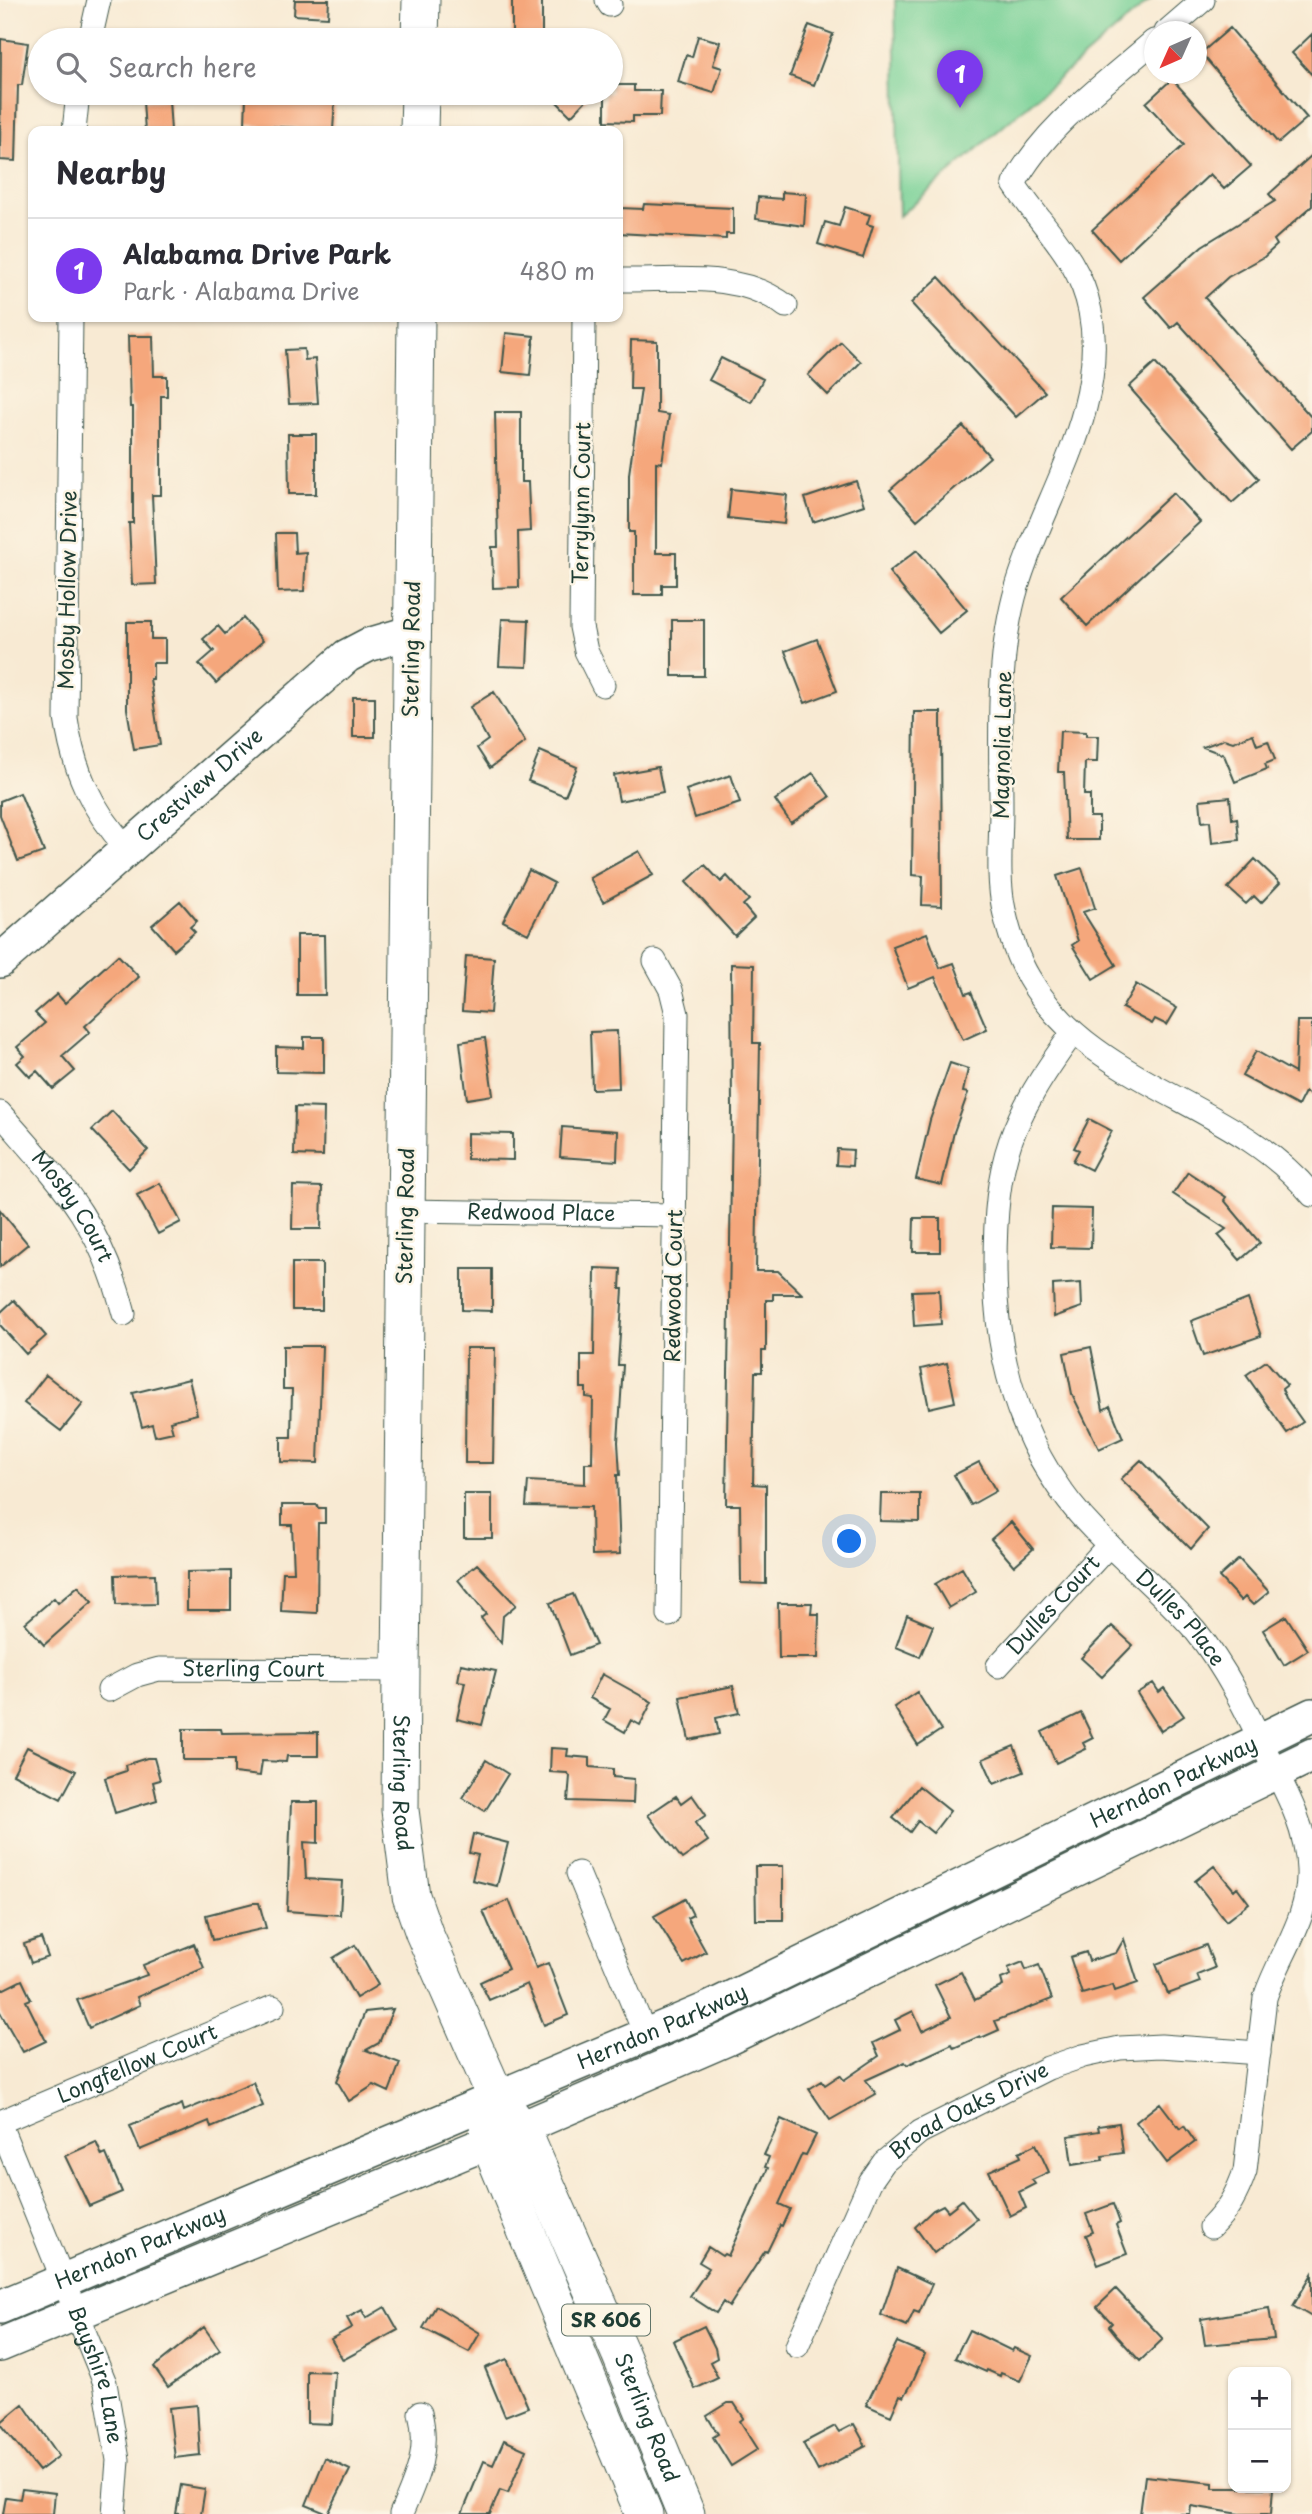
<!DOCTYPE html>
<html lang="en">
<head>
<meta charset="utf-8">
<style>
	body { margin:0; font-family:"Playpen Sans",sans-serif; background:#f2f2f3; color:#2b2b33 }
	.controls { position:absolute; right:21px; bottom:21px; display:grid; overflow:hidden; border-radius:14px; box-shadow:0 2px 5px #0004 }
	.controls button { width:63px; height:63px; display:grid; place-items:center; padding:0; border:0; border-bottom:2px solid #e1e1e2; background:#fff; color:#2b2b33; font:35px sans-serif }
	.compass { position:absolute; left:1144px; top:21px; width:63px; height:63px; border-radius:50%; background:#fff; box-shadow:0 2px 5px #0004; rotate:225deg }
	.you { position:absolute; left:850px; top:1542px; width:24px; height:24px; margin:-18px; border:5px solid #fff; border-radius:50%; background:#1a73e8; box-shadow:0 0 0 10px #1a73e833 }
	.badge { display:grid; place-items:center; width:46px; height:46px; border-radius:50%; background:#7c3aed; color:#fff; font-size:23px; font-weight:700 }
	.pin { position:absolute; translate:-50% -58px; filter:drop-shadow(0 2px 4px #0008) }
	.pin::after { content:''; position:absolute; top:37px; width:24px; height:21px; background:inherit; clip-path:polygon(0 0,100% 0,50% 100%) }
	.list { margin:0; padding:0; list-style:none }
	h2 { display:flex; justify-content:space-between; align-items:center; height:91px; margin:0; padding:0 28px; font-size:30px }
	h2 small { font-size:23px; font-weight:400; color:#7c7c81 }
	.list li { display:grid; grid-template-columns:46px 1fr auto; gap:21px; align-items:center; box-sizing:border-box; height:105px; padding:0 28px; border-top:2px solid #e1e1e2 }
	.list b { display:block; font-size:26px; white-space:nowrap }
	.list p { margin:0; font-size:23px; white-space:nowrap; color:#7c7c81 }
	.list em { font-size:23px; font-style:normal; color:#7c7c81 }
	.icon { flex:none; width:38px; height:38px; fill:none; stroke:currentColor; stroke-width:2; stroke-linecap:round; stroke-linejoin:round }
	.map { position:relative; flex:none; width:1312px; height:2514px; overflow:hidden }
	.search { position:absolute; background:#fff; box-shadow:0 2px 5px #0004; left:28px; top:28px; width:595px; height:77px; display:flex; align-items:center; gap:18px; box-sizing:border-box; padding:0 24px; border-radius:38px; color:#7c7c81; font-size:26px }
	.panel { position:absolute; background:#fff; box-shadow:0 2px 5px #0004; left:28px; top:126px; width:595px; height:196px; border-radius:14px }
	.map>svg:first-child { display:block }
	.green { fill:#79d197; stroke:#4c8766; stroke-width:2 }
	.building { fill:#f5a77c }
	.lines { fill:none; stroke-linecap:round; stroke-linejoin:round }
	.street-casing { stroke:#40574c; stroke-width:25 }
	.secondary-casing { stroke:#40574c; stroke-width:36 }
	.primary-casing { stroke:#40574c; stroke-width:39 }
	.street { stroke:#fff; stroke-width:23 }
	.secondary { stroke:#fff; stroke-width:33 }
	.primary { stroke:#fff; stroke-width:37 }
	.labels { text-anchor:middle; stroke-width:5; stroke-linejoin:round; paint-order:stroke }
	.shield { fill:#fcf5e5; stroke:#617469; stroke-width:2 }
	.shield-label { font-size:19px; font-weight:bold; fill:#1f3d34 }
	.street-label { font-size:21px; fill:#1f3d34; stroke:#fcf5e5 }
</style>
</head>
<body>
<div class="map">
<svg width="1312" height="2514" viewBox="0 0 1312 2514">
	<rect width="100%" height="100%" fill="#fcf5e5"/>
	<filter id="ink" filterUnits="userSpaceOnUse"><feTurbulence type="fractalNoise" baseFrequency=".0143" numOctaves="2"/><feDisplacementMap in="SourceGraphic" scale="14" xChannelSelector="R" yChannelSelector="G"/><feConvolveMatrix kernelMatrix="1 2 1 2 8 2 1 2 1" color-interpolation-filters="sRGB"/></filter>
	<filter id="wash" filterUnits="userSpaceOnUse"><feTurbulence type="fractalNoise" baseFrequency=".00686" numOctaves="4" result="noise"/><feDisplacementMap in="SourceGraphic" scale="28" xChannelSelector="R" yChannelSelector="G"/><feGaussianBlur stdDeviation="1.57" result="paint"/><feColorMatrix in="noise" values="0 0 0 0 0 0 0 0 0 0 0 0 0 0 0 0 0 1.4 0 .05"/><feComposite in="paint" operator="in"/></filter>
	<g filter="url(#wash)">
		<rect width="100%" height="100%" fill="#f8ead3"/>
		<path class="green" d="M895,0h255l-251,216z"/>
		<g id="blocks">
			<path class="building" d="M295,0h34l-1,17 -34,-2z
				M512,0h30v40h-30z
				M809,25l24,9 -19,51 -24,-9z
				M1230,28l77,90 -29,25 -77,-90z
				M1312,34v41l-20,-22z
				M698,36l22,6 -7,23 9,3 -8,25 -36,-11 8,-27 6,2z
				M1,39l27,4 -6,42h-4l-2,76 -16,-1z
				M1172,79l79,87 -27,23 -14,-15 -91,86 -27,-30 92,-85 -38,-42z
				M611,85h23v6h27l-1,25h-27v6l-28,-1v-28h6z
				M548,93h45l-22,23z
				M246,96l89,4 -2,30 -88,-5z
				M169,100l2,31h-26l-2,-30z
				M1312,155v51l-38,34 3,5 -13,12 -36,20 -23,21 107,120v13l-21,18 -113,-127 -7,6 -27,-31 58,-51 73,-45 -6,-7z
				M782,192l24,2 -2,32 -48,-7 2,-22 24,2z
				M644,204l89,4v26h-7v5l-108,-6 2,-25 23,1z
				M845,207l25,8 -3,9 6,2 -10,32 -45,-14 7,-22 14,4z
				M939,277l106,115 -29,25 -105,-114z
				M506,333l28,3 -4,39 -28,-3z
				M128,336h25l1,40h13v20h-6v99h-9l4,89 -24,1 -3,-62h4v-116h-3z
				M631,340l26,1v72l12,2 -7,48 -6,-1v91h20v32h-14v10h-28v-63h-5v-58l12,-85h-11z
				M841,342l20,20 -33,33 -20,-20z
				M304,349l1,11 10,-1 3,44 -29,1 -4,-54z
				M721,358l42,21 -12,23 -42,-22z
				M1155,363l104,116 -27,24 -103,-116z
				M495,412h26v70h7l2,49 -12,1 1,55 -26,1 -1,-41h6z
				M963,426l27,31 -73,63 -27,-30z
				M288,434h28v60h-27z
				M856,481l8,24 -51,17 -8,-24z
				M731,489l56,6 -3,29 -56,-6z
				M1173,493l27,29 -113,104 -26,-29z
				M276,533h18l1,20 11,-1 -2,39 -26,1z
				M917,550l50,60 -28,23 -50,-61z
				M243,618l20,23 -47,42 -17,-19 15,-13 -11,-12 15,-13 7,8z
				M502,619l27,1 -2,47 -28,-1z
				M672,620h32v56h-32z
				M127,622h24v17h14v24h-12v16h-3l10,66 -26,4 -7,-40z
				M817,639l20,52 -32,12 -20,-52z
				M494,692l31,50 -35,26 -13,-20 11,-8 -18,-33z
				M353,697h22v40h-22z
				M914,712h27l1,194 -20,-1 1,-29 -11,-1z
				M1060,731l26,1v4h12l-1,26h-12l-1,33h6v22h9v23h-32l-3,-68h-6z
				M1253,734l4,11 11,-4 7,19 -10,4 2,5 -32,13 -11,-27 -21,-8 21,-8 9,3z
				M540,751l37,16 -12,29 -37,-15z
				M658,767l5,25 -44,9 -5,-26z
				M813,773l17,24 -39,26 -16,-23z
				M731,775l9,28 -45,15 -9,-28z
				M20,793l24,59 -26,9 -18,-46v-14z
				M1230,797l2,22 5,-1 2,22 -27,3 -2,-22 -8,1 -2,-22z
				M639,851l14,24 -50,27 -13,-24z
				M1255,859l25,24 -19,20 -7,-7 -8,8 -18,-16z
				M705,865l16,17 6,-6 22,24 -6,5 11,13 -19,18 -49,-54z
				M1082,868l13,40 -12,4 33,53 -23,14 -21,-34 6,-4 -21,-65z
				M529,870l25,13 -26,51 -25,-13z
				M180,901l17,20 -7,6 5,5 -21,18 -22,-25z
				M927,933l13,35 14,-5 12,31 5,-2 16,37 -24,11 -28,-63 -27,11 -16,-42z
				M297,935h27l1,60h-28z
				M118,955l21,22 -54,49 5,6 -28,24 13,15 -22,18 -16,-18 -7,6 -13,-14 8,-7 -8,-9 28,-24 -10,-10 22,-19 8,9z
				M466,956l28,2 -4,55 -28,-2z
				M731,964l23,1 -1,78h7l-4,228h22l24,23h-29v6h-7v51h-4v21h-7l-2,112 13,1v99l-25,-1 -1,-78h-14l6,-394z
				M1136,984l41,24 -10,17 -12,-6 -3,5 -30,-16z
				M1297,1021h15v75l-7,-4 -7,14 -56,-30 14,-25 39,22z
				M617,1031l2,57 -27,1 -2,-57z
				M304,1037h20v36l-48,-1v-25l28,1z
				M485,1038l8,57 -26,4 -7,-57z
				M950,1063l18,6 -5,23 5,1 -14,39 -12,53 -26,-6 14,-59z
				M295,1107l29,1 -1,48 -29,-1z
				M112,1111l36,39 -19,19 -37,-39z
				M1089,1119l23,12 -21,39 -18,-9 6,-11 -5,-2z
				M562,1127l56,4 -1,30 -57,-4z
				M467,1133l46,1v26l-46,-1z
				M837,1149l16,1 -1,16 -16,-1z
				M1188,1172l38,25 -2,3 36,43 -20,17 -22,-25 8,-6 -53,-35z
				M160,1183l21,39 -23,12 -21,-39z
				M293,1186l29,1 -1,42h-29z
				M1052,1208l40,1 -1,39 -40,-1z
				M0,1210l28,34 -28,23z
				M914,1218h26v34h-27z
				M292,1263h30v47h-30z
				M595,1268l26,1 -1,20h3l-5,76h5l-5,77 2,33h-3l3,79 -28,1 -1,-48 -65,-1 2,-25 57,3v-21h7l1,-65 -7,-1v-9h-5v-33h13z
				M462,1269h30v42l-30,-1z
				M1081,1283l1,24 -28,10 -1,-32z
				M939,1290l2,34 -27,2 -2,-35z
				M1248,1299l13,37 -58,20 -12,-35z
				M14,1300l32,36 -20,18 -26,-29v-12z
				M283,1346h39l-4,117 -37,-1v-25h10l1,-48h-9z
				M1091,1347l12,63 7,-4 13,32 -24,11 -27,-55 -8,-41z
				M466,1348h29l-2,115h-28z
				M1266,1361l21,24 -5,4 4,9 17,24 -16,11 -41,-58z
				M947,1363l8,39 -26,6 -8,-39z
				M46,1375l37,29 -22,27 -37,-28z
				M189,1379l8,35 -27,7 3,11 -18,4 -3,-12 -10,3 -9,-34z
				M1141,1460l67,69 -17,20 -70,-70z
				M979,1462l17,29 -25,14 -17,-30z
				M464,1494h28v44h-28z
				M881,1494h39v28l-40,-1z
				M282,1505h35l1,3h7v15h-7l-1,90 -36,-2 2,-39h11l-2,-47h-10z
				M1011,1522l22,27 -19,17 -23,-27z
				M1239,1559l30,33 -16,13 -8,-8 -4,4 -22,-24z
				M477,1564l39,41 -13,11 -2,27 -20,-25 5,-4 -28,-34z
				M962,1568l14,24 -27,16 -14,-24z
				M231,1571v39h-44v-38z
				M155,1574l1,30 -40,1 -1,-30z
				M78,1586l14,16 -48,43 -19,-22 29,-25 4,5z
				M573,1594l23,51 -26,10 -20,-52z
				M778,1603h34l-1,11h8l-1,44h-39z
				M907,1615l26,11 -13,31 -24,-10z
				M1286,1616l22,34 -24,15 -21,-35z
				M1112,1626l21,19 -31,32 -21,-19z
				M461,1664l35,7 -14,54 -25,-6 8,-37 -7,-1z
				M602,1674l50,28 -12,23 -9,-5 -6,12 -21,-12 6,-11 -20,-11z
				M1153,1683l6,9 5,-4 20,28 -23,15 -24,-38z
				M733,1686l6,27 -23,5 3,16 -30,6 -9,-43z
				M917,1692l24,38 -23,15 -24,-38z
				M1081,1713l12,25 -10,5 3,6 -30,14 -14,-31z
				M183,1729h38l1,4 96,-1v24h-31l-1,6 -24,-1 -2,15 -26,-3v-13h-51z
				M1014,1746l10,26 -30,12 -11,-25z
				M27,1747l49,24 -15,28 -48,-25z
				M551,1748l17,1 -1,7 23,2v9l23,2v8l21,2 -1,24 -65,-2 2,-25 -3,-3 -17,-1z
				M147,1758h7l6,22 -7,2 4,18 -42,13 -10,-35 21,-7 -1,-6z
				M486,1760l22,14 -23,37 -22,-13z
				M919,1786l31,25 -17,22 -15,-12 -8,11 -17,-14z
				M692,1795l14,20 -11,8 13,18 -26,18 -34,-44 28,-19 5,7z
				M291,1802h27v41l-14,-1 2,37 36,2 -2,34 -53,-4z
				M473,1834l35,9 -11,43 -25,-6 6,-25 -9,-2z
				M755,1866h28v54h-27z
				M1214,1866l20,24 3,-3 12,16 -23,18 -31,-40z
				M685,1899l8,16 -6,3 19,34 -22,12 -30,-48z
				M509,1900l27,68 12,-5 20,52 -24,10 -17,-41 -38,16 -9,-18 28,-13 -25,-58z
				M253,1903h6l7,25 -54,12 -6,-25z
				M41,1938l7,19 -17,6 -7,-19z
				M1124,1939l14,44 -23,8 -2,-6 -31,9 -12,-37 16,-5 3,9 27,-8z
				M194,1944l10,24 -67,29 3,8 -51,23 -12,-28 70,-25 -4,-10z
				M355,1945l23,40 -22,13 -23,-40z
				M1206,1945l9,23 -18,7 3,7 -32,12 -12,-30z
				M1023,1962l3,8 13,-5 13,34 -57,22 4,9 -18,8 -1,-2 -26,12 -2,-4 -45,21 -2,-3 -39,18 10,14 -46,26 -21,-31 13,-8 3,4 15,-10 4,5 35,-24 -6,-13 27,-13 -5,-10 18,-9 9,20 29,-14 -16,-32 26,-13 14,28 28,-14 -2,-7 10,-4 -3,-7z
				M22,1980l9,19 -5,2 20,40 -23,11 -23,-40v-21z
				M393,2009l-14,34 -13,7 34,13 -11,29 -15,-7 -25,16 -12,-20 28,-69z
				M253,2082l10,24 -52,22 -2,-7 -69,29 -10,-24 52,-22 2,7z
				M1160,2103l20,26 4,-3 11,16 -28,21 -31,-41z
				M781,2119l35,16 -10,20 -4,-1 -23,50 11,5 -8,17 -2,-1 -13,27 -2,-1 -36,56 -6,-5 -7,11 -26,-17 19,-28 -10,-6 9,-15 14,9 2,-2 4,2 40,-88 -3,-1 4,-10 -5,-2z
				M1119,2123l4,30 -21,3 1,4 -31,5 -4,-29 31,-5 -1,-5z
				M96,2142l6,14 4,-2 16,38 -33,14 -24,-50z
				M1036,2144l13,28 -17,8 3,4 -16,8 7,16 -16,8 -21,-45 32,-14 -2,-5z
				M962,2200l15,19 -43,34 -19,-26 18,-17 10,-5 5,6z
				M1113,2204l7,19 -4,2 11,29 -29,11 -12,-30 7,-3 -7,-18z
				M897,2268l35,16 -13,29 -5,-2 -7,15 -26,-11z
				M1312,2274v43l-19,-11z
				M1116,2289l47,50 -23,22 -23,-25 -8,-10 3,-3 -15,-16z
				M436,2306l44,27 -11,19 -46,-24z
				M385,2307l13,23 -55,30 -12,-21 21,-12 -5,-9 15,-8 4,8z
				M1269,2308l5,31 -69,6 -4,-26z
				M704,2326l11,22 2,10 -7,4 8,16 -23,11 -22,-48z
				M204,2327l16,23 -52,37 -14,-20z
				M969,2330l43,21 2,-3 18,8 -12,25 -19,-8 -1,3 -13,-6 -1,2 -31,-14z
				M897,2342l28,12 -14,31 -7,12 -4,-2 -9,21 -25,-11z
				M507,2359l21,48 -23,9 -20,-48z
				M307,2371l28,1 -3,52 -25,-1z
				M728,2403h6l10,15 -4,3 18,28 -27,17 -18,-29 5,-3 -11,-18z
				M23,2404l36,52 -20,15 -39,-48z
				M197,2405l3,50 -25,3 -6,-50z
				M854,2424l12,22 -48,25 -15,-28 32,-17 4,6z
				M504,2440l22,10 -18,43 -8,-3 -10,24h-28l22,-53 9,4z
				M325,2458l25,12 -22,44 -22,-9z
				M1145,2476l68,7v5h60l-2,26h-31l-49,-8 -1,8h-50z
				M181,2485l24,4 -4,25h-25z
				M22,2489l33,4 -2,21h-50l3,-17 14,2z"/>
		</g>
	</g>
	<g filter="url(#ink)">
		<use href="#blocks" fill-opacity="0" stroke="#40574c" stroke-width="2"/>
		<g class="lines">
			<defs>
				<g id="street">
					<path d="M607,0l3,5"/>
					<path d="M1166,32l37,-32"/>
					<path d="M90,40l9,-40"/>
					<path d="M1154,41c-49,43 -109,85 -140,143 28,43 66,74 76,127 19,98 -46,185 -73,276 -21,71 -16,148 -16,221 0,33 -4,70 3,102 5,23 13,48 25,68 63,109 205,122 283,217"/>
					<path d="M74,131l4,-38"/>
					<path d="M618,280c56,1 121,-10 168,26"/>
					<path d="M71,317l-5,401c7,51 25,91 60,129"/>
					<path d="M584,317l-3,310 5,24 17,34"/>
					<path d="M655,961l16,29 6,24 -8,601"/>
					<path id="s1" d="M1072,1034c-62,86 -77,124 -77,232 0,98 29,193 99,264 33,34 70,64 101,100 31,38 53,84 74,128 18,35 38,72 39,112 2,48 -29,85 -43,128l-20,173c-8,23 -17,39 -34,56"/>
					<path id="s2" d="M0,1113c61,70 100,108 124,201"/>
					<path id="s3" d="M406,1211l269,4"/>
					<path id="s4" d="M998,1666l111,-121"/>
					<path id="s5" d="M109,1690l28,-15 22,-6 242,1"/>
					<path d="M578,1873l68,163"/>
					<path id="s6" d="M0,2122l273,-115"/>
					<path id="s7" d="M0,2125l105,258 13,77 -4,54"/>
					<path id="s8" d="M797,2346l73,-164 14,-20 36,-30 128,-64 35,-12 37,-8 41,-2 98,7"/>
					<path d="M401,2514c15,-35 29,-63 19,-101"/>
				</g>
				<g id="secondary">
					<path id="s9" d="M0,961l347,-305 21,-11 44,-13"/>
					<path id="s10" d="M0,2307l710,-299 602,-293"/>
					<path d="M0,2345l489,-203 238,-103 585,-284"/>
				</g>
				<g id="primary">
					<path d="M420,40l1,-40"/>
					<path d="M419,131l1,-38"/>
					<path id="s11" d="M416,317l-15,1353 -1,140 11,86 13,37 72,164 25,31 99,225 66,161"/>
					<path d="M496,2097l-8,24 1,21 155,372"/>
				</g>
			</defs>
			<use href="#street" class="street-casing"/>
			<use href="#secondary" class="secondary-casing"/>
			<use href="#primary" class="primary-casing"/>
			<use href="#street" class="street"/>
			<use href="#secondary" class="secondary"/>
			<use href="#primary" class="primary"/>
		</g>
	</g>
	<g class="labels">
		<rect class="shield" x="562" y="2304.5" width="88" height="31" rx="5"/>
		<g class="shield-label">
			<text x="606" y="2327">SR 606</text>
		</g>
		<g class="street-label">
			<text transform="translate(582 503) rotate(-89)" y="7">Terrylynn Court</text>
			<text transform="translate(68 590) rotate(-89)" y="7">Mosby Hollow Drive</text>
			<text transform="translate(412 649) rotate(-89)" y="7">Sterling Road</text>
			<text transform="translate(1003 745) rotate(-89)" y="7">Magnolia Lane</text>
			<text dy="7" stroke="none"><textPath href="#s9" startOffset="266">Crestview Drive</textPath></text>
			<text dy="7" stroke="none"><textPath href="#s2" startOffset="119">Mosby Court</textPath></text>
			<text dy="7" stroke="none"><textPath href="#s3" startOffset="135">Redwood Place</textPath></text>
			<text transform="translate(406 1216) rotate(-89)" y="7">Sterling Road</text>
			<text transform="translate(674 1286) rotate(-89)" y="7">Redwood Court</text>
			<text dy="7" stroke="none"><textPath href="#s4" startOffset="82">Dulles Court</textPath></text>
			<text dy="7" stroke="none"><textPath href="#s1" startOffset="663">Dulles Place</textPath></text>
			<text dy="7" stroke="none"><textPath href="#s5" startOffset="149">Sterling Court</textPath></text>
			<text dy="7" stroke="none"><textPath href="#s10" startOffset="1286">Herndon Parkway</textPath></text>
			<text dy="7" stroke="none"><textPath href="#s11" startOffset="1466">Sterling Road</textPath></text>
			<text dy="7" stroke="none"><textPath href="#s10" startOffset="719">Herndon Parkway</textPath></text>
			<text dy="7" stroke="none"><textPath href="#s6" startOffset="149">Longfellow Court</textPath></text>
			<text dy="7" stroke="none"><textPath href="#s8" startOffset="304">Broad Oaks Drive</textPath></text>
			<text dy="7" stroke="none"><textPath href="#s10" startOffset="152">Herndon Parkway</textPath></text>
			<text dy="7" stroke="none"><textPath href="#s7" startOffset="268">Bayshire Lane</textPath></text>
			<text dy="7" stroke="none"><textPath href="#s11" startOffset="2154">Sterling Road</textPath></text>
		</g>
	</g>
</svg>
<div class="controls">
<button>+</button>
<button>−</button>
</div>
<svg class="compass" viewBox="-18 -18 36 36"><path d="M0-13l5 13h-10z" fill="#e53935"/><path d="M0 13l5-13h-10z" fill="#7c7c81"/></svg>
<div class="you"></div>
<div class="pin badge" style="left:960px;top:108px">1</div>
<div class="search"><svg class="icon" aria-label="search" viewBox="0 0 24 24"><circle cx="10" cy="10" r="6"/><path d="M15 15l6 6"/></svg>Search here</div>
<section class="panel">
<h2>Nearby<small></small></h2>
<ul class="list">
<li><span class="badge">1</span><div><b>Alabama Drive Park</b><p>Park · Alabama Drive</p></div><em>480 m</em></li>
</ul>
</section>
</div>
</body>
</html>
